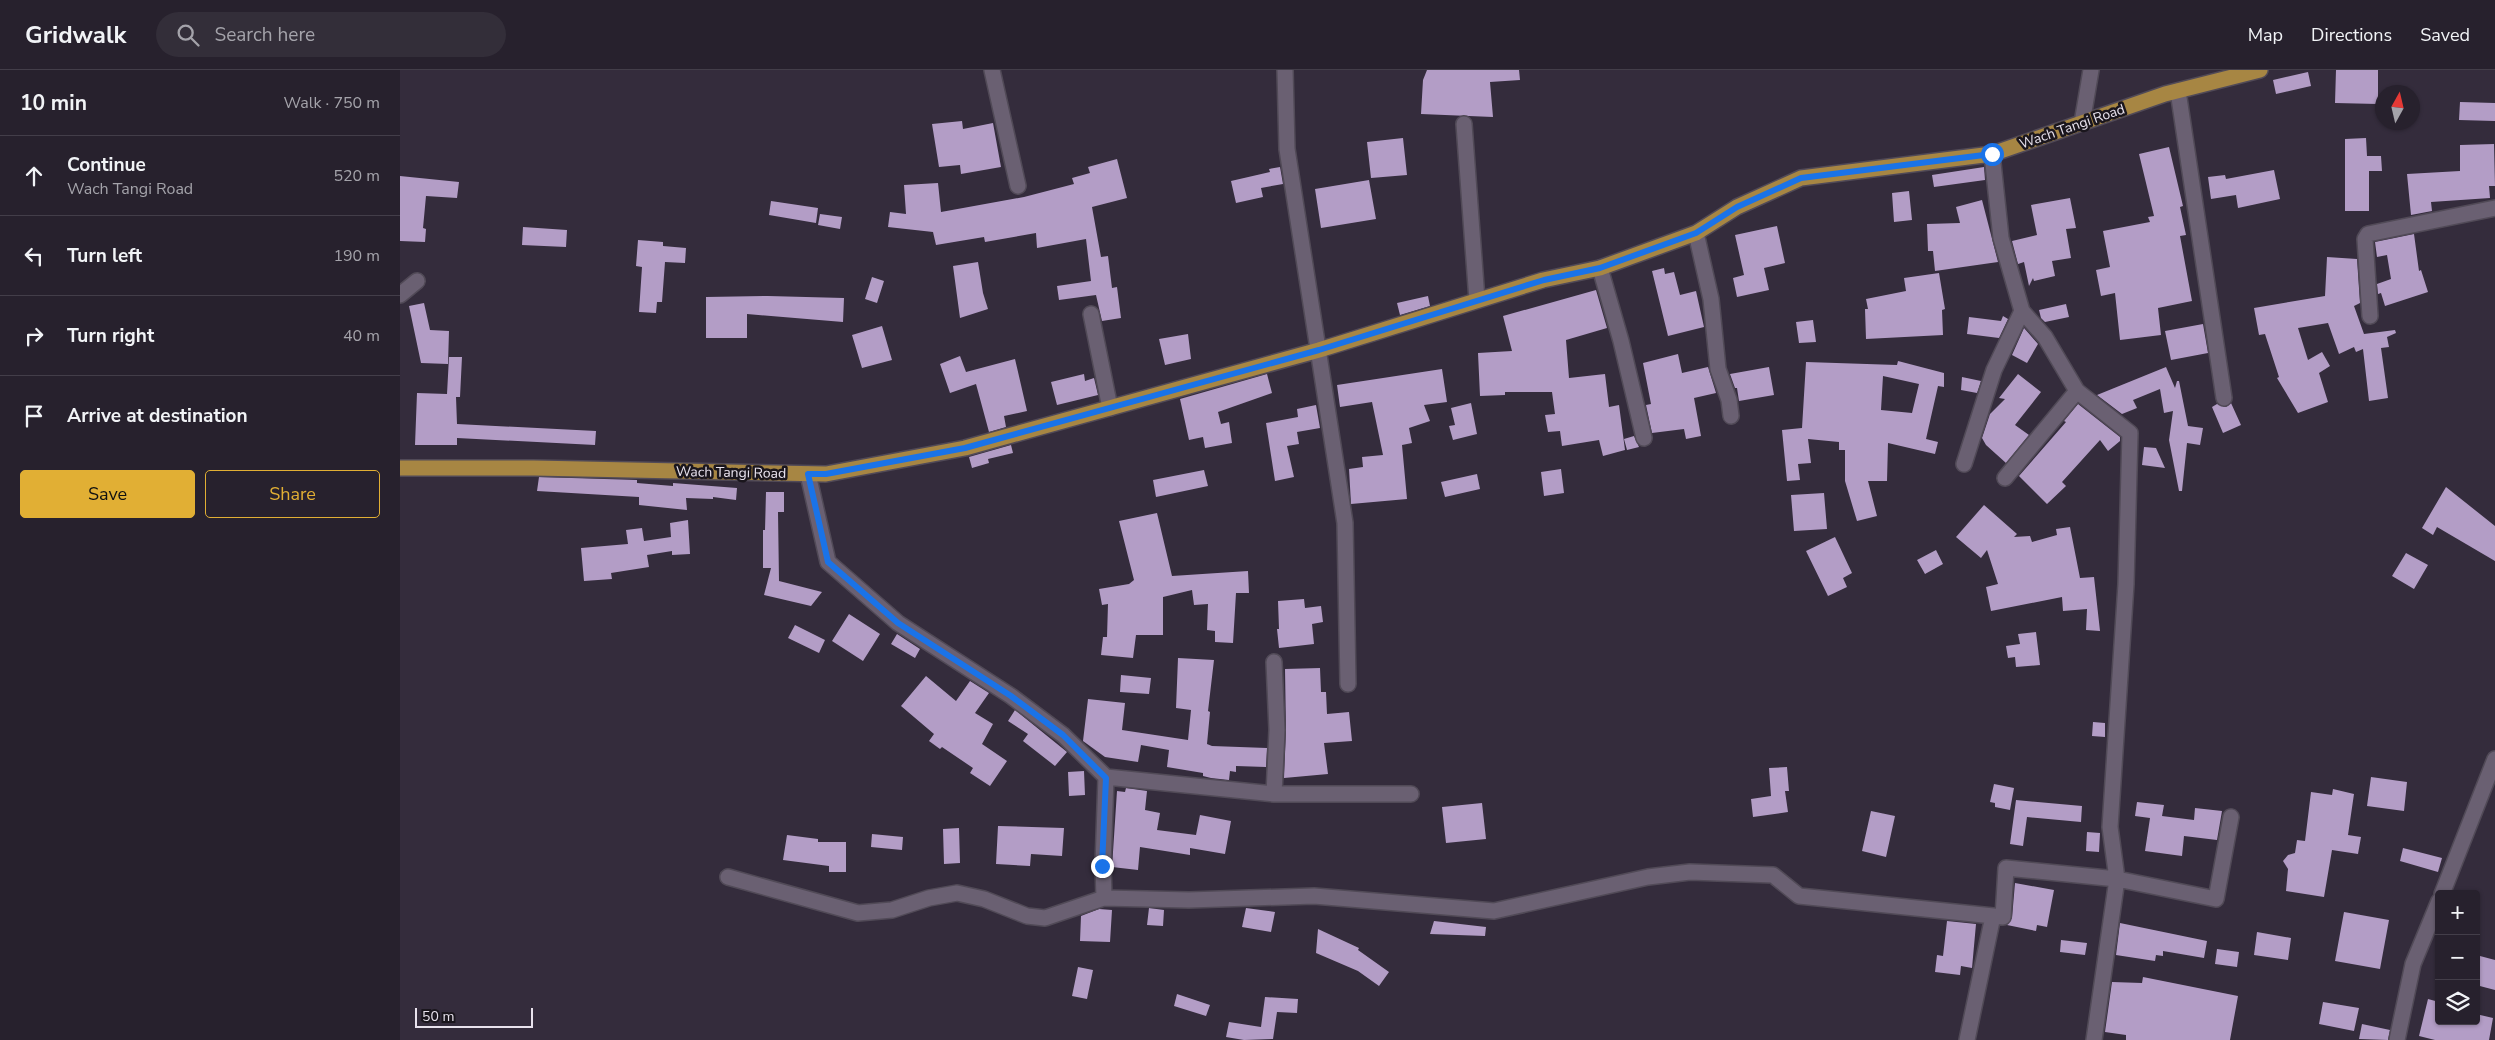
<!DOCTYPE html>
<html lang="en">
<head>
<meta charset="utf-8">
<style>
	body { margin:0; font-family:"Nunito Sans",sans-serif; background:#332e39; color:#f1f3f6 }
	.controls { position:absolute; right:15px; bottom:15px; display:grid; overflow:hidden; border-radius:5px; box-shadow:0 1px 4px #0004 }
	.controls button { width:45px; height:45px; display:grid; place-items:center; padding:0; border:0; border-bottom:1px solid #433e49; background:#27212d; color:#f1f3f6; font:25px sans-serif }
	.compass { position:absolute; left:1975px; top:15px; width:45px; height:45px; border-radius:50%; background:#27212d; box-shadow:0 1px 4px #0004; rotate:8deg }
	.scale { position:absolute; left:15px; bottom:12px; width:118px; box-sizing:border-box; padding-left:5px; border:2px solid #e8e2ed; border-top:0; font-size:14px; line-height:18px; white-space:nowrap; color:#e8e2ed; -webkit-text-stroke:4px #1a161d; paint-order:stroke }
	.stop { position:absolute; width:15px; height:15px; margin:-11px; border:4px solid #1a73e8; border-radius:50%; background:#fff }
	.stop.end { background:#1a73e8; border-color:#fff; box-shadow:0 1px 5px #0008 }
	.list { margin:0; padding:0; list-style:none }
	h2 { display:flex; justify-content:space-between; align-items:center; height:65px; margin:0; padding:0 20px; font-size:21px }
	h2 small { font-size:16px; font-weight:400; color:#a4a3aa }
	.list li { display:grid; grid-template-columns:32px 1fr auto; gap:15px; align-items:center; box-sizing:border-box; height:80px; padding:0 20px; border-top:1px solid #433e49 }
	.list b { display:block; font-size:19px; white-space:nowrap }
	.list p { margin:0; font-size:16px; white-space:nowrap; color:#a4a3aa }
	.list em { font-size:16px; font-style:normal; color:#a4a3aa }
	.actions { display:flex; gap:10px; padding:15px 20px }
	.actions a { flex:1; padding:11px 0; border:1px solid #e1af34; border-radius:5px; text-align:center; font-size:18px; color:#e1af34 }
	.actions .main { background:#e1af34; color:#111 }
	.icon { flex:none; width:28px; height:28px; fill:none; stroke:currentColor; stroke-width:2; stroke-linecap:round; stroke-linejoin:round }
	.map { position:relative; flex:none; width:2095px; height:970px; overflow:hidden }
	header { display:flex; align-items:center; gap:30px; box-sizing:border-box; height:70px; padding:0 25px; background:#27212d; border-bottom:1px solid #433e49 }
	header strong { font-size:24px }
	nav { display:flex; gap:28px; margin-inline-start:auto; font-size:18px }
	.search { width:350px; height:45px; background:#332e39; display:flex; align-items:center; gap:12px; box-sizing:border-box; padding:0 18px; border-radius:28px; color:#a4a3aa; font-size:19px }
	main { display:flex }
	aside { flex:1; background:#27212d }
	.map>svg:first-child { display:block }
	.building { fill:#b39dc6; fill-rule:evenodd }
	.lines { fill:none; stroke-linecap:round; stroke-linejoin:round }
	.minor-casing { stroke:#514a57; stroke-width:18 }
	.major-casing { stroke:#514a57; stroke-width:18 }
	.minor { stroke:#6a6072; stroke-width:15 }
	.major { stroke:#a78643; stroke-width:15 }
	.route { stroke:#1a73e8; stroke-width:6 }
	.labels { text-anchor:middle; stroke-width:5; stroke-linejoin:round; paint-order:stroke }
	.street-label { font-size:14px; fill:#e8e2ed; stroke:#1a161d }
</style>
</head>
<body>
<header>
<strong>Gridwalk</strong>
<div class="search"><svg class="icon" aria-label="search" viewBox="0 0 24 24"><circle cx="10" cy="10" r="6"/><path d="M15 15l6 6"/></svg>Search here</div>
<nav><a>Map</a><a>Directions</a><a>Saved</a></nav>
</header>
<main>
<aside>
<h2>10 min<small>Walk · 750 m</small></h2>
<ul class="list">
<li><svg class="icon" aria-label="ahead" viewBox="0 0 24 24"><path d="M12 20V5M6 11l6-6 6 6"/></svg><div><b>Continue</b><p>Wach Tangi Road</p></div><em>520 m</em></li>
<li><svg class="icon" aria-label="left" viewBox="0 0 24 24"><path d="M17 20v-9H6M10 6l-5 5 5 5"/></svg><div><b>Turn left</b></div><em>190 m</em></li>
<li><svg class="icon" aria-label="right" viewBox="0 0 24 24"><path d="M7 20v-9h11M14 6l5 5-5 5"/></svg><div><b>Turn right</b></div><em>40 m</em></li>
<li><svg class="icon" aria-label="arrive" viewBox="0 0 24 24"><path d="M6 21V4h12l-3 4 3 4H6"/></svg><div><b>Arrive at destination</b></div></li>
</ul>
<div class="actions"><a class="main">Save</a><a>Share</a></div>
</aside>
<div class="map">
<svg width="2095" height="970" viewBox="0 0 2095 970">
	<rect width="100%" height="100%" fill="#342c3c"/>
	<path class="building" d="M1027,0h92l1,10 -30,2 3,35 -72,-3 2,-34z
		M1936,0h42v34l-43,-1z
		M1908,2l3,14 -35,8 -3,-14z
		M2060,32l35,1v18l-36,-1z
		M562,51l1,8 30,-6 8,44 -40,7 -1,-9 -21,2 -7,-43z
		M1003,68l4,37 -36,3 -4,-36z
		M1966,68l1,18h14l1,15h-13v40h-24v-72z
		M2094,74l1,42h-6l1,12 -59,4 1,9 -21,4 -4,-41 53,-3v-26z
		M1769,77l14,59 -3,1 6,28 -6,1 12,65 -34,7 3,27 -41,5 -5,-47 -14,3 -5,-26 14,-3 -7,-36 47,-9 -2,-5 6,-1 -15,-62z
		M717,89l10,39 -35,9 9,50 7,-1 4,32 5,-1 4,31 -19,3 -6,-26 -37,5 -2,-14 34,-5 -5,-42 -49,9 -1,-15 -51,9 -1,-5 -48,8 -3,-13 -45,-5 2,-15 16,2 -2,-29 34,-2 3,29 83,-15 50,-13 -2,-6 18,-5 -2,-6z
		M880,97l3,17 -22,4 2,9 -27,6 -5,-22 39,-9 -1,-3z
		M1584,97l1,13 -51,7 -2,-12z
		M1874,100l6,29 -42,9 -2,-13 -25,4 -3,-22 17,-2 1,4z
		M0,106l59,6 -2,16 -31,-2 -3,32 3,1 -1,13 -25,-1z
		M969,110l7,39 -55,9 -6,-39z
		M1509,121l3,29 -18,2 -2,-29z
		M1670,128l6,30 -10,1 5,29 -19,3 3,15 -21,5 -1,-3 -4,8 -5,-24 -6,2 -6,-23 25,-6 -6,-30z
		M1582,130l16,62 -63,9 -2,-20h-5l-1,-27 33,-1 -4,-16z
		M371,131l47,7 -2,15 -47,-8z
		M420,144l22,3 -2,12 -22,-4z
		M1377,156l8,37 -21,5 5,22 -32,7 -4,-19 11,-3 -9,-40z
		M123,157l44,3 -1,17 -44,-2z
		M2014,164l5,37 2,-1 7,22 -43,14 -4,-13 -3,1 -1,-10 14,-5 -4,-24 -10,2 -2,-15z
		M238,170l25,2v4l23,2 -1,15 -20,-1 -3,40h-5l-1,11 -17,-1 3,-45 -6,-1z
		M1927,187l30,2 3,44 -6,3 10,28 31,-4 1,3 -9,4 2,10 -8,1 7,50 -19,3 -6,-52 -7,3 -2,-5 -15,7 -11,-31 -30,5 10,32 14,-8 8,14 -11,7 9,29 -30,11 -21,-35 2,-1 -14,-43 -6,1 -5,-27 71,-12z
		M578,192l5,31 5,16 -28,9 -7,-52z
		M1264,198l1,6 9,-2 6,23 16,-4 8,36 -36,9 -16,-65z
		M1539,203l6,36 -3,1 1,25 -77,4 -1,-30h3l-2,-10 40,-8 -2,-13z
		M472,207l12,4 -7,22 -12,-4z
		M1196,220l11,38 -41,12 3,38 36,-4 4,33 10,-2 6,45 -22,6 -4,-16 -37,6 -2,-15 -12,1 -3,-17 10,-1 -3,-22h-47v3l-25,1 -2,-43 34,-2 -9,-35z
		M368,226l76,2 -1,24 -96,-8v24h-41v-41z
		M1028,226l2,10 -30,9 -3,-12z
		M24,233l6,27 19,1 -1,33 -27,-1 -12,-57z
		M1666,234l3,13 -24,5 -4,-4 -2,-8z
		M1603,246l5,3 -9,19 -32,-4 2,-17 32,4z
		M1413,250l3,22 -17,1 -3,-21z
		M1803,254l5,29 -37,7 -6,-29z
		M482,256l10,34 -30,8 -10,-33z
		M1624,258l14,16 -11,19 -15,-8z
		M788,264l3,25 -26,6 -6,-26z
		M1278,284l4,19 26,-6 8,26 -22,5 7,38 -15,3 -2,-10 -32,4 -6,-28 5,-1 -8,-41z
		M560,286l6,16 49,-13 12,52 -23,5 2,11 -17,5 -13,-48 -26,9 -10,-29z
		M49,287h13l-2,40h-4l1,27 139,7 -1,14 -138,-7v7h-42l2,-52 30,1z
		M1498,291l46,12v14l-6,-1 -12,53 12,3 -3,12 -47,-11 -1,38h-19l9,35 -20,5 -12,-40v-31h-6v-8l-31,-3 3,24 -13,1 2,16 -13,1 -5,-51 20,-2 4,-66 91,3zM1483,306l36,8 -7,29 -31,-3z
		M1369,297l5,28 -35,6 -2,-13h-2l-5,-14z
		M1766,297l9,21 2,-7h2l9,45 15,2 -3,17 -13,-2 -5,48h-3l-10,-51 4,-29 -9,2 -4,-24 -27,11 4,8 -15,6 -25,-19z
		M1042,299l5,33 -23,3 6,16 -21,7 3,15 -10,2 5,54 -56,5 -2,-35 14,-2 -1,-10 21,-2 -11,-53 -32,5 -3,-22z
		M684,304l1,7 9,-3 4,17 -41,10 -6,-23z
		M867,304l5,19 -54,19 3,12 8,-2 3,21 -27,5 -2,-11 -14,3 -9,-41z
		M1618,304l23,18 -26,33 14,10 -23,28 -20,-18 -4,-7 8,-24 15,-15 -6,-1z
		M1562,307l19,4 -4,12 -16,-3z
		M1071,333l6,31 -24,6 -4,-14 6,-1 -4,-17z
		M1831,333l10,22 -18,8 -11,-26 5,-3 9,3z
		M1678,334l42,33v4l-12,10 -8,-11 -38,42 4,4 -19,18 -28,-28 47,-54 -2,-1z
		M916,335l4,23 -23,4 2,12 -12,2 7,31 -19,4 -9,-58 32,-6 -1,-8z
		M1234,366l5,11 -12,3 -3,-11z
		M611,375l2,8 -25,6 1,4 -17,5 -3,-11z
		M1744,377l12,1 9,20 -23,-3z
		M1161,399l3,24 -20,3 -3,-24z
		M804,400l4,16 -52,11 -3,-17z
		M1077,404l3,15 -35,8 -4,-15z
		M139,407l98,3v3l36,3v-3l64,5 -1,12 -23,-3v2l-27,-1 1,12 -48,-5v-8l-102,-6z
		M2046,417l49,39v35l-58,-34 -4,8 -11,-7z
		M366,422h18v20h-6l1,69 43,11 -11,14 -47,-11 7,-27h-8v-38h2z
		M1424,423l3,36 -33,2 -3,-36z
		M1584,435l33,29 -3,3 16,-1 2,6 25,-7 -1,-6 14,-2 10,51 14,-1 6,54 -14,-1 1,-21 -24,2 -1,-14 -71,14 -5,-24 12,-3 -11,-34 -6,8 -25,-21z
		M757,443l15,63 76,-5 1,22h-13l-3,50 -18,-1v-11l-8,-1 1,-26 -14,1 -2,-15 -29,7v38h-27l-3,23 -32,-3 2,-18h4l1,-33 -6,1 -3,-16 30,-5 5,-4 -15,-59z
		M288,450l2,34 -18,1v-4l-25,4 2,12 -38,6 1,6 -28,2 -3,-33 47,-4 -2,-14 16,-2 2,13 27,-4 -1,-14z
		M1435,467l17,36 -9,5 4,9 -19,9 -22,-45z
		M1536,480l7,14 -18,10 -8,-14z
		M2006,483l22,12 -14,24 -22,-13z
		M904,529l1,9 16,-2 2,16 -11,2 2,20 -35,4 -2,-19h2l-1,-28z
		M449,544l31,20 -17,27 -31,-20z
		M395,555l30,15 -6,13 -31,-15z
		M1636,562l4,33 -24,2 -1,-10 -7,1 -2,-12 14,-2 -2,-10z
		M497,564l23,15 -5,9 -24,-14z
		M778,588l36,2 -6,51 2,1 -3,32 5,2 55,2 -1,19 -30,-1v6l-6,-1 -1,9 -18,-2 -8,-2v-3l-36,-6 2,-17 -28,-5 -3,17 -33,-5 -22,-16 5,-42 37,4 -3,27 66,10 3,-30 -15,-2z
		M920,598l1,24h5l1,22 22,-2 3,29 -28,2 4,31 -44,4 2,-48 -1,-61z
		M721,605l30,3 -2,16 -29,-2z
		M526,606l30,25 14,-20 19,12 -14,20 18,11 -11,20 25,17 -17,25 -20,-13 3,-5 -31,-21 -2,2 -11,-8 5,-7 -33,-28z
		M615,640l52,42 -12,14 -32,-25 5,-7 -20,-13z
		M1693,652l12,1v14l-13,-1z
		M1387,697l2,24h-4l3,21 -35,5 -2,-18 20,-3 -2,-28z
		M684,701l1,24 -16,1 -1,-24z
		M1971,707l36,5 -3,29 -37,-5z
		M1594,714l20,4 -4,22 -15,-3v-4l-5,-1z
		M726,718l21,3 -2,19 15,3 -3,17 39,5 4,-20 31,6 -6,33 -35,-6v7l-50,-8 -2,23 -26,-3 5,-76 8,1z
		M1933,719l21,5 -6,41 13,2 -3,17 -26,-4 -8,47 -38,-6 2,-22 -5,-8 5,-6 7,-2 2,-13 8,1 6,-49 21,3z
		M1616,730l66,6 -1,16 -54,-5 -4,29 -13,-2z
		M1737,732l27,3 -2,11 32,4 1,-12 27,3 -5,29 -33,-4 -2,20 -37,-5 5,-33 -15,-2z
		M1082,733l4,36 -40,4 -4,-36z
		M1471,741l24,5 -9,41 -24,-6z
		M598,756l66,2 -2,28 -31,-2 -1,12 -34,-2z
		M559,758l1,35 -16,1 -1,-35z
		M1687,762l13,1 -1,19 -13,-1z
		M472,764l31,3 -1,13 -31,-3z
		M387,765l31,4v3h28v30h-17v-6l-46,-6z
		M2003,778l39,10 -4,14 -38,-11z
		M1615,813l39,7 -7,37 -10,-2 -1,6 -29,-6 5,-7z
		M749,838l15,2 -1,16 -16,-1z
		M846,838l29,4 -4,20 -29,-5z
		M699,839l13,1 -2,32 -30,-1 1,-25z
		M1944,842l45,8 -9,49 -45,-8z
		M1034,851l52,6 -1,9 -55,-2z
		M1547,851l29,3 -4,44 -11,-2 -1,9 -25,-3 2,-17 6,1z
		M1720,853l87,18 -3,17 -41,-7v5l-7,-1 -1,6 -39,-6z
		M918,859l41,19 -1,2 31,22 -10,14 -21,-15 -42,-18z
		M1857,862l34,6 -3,22 -34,-5z
		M1661,870l26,3 -2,12 -25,-3z
		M1817,879l22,3 -2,15 -22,-3z
		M2080,886l15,4v30l-19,-5v-14z
		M678,897l15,3 -6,29 -15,-3z
		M1743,907l95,19 -8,44h-104v-5l-21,-3 7,-50 30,1z
		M777,924l33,11 -4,11 -32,-10z
		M865,927l33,2 -1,14 -20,-1 -4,27 -29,1 -18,-3 3,-15 32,5z
		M2028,929l11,3v19h37v-7l17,4 -4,22h-54l-16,-4z
		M1923,932l36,6 -5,23 -35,-7z
		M1962,954l28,6 -2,10 -29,-1z"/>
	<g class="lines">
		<defs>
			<path id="minor" d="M592,0l26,116
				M885,0l2,79 58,374 3,161
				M1778,21l46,307
				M1682,53l9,-53
				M1064,54l13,176
				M1592,84l9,84 21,73 23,26 32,54 53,42 -4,151 -16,243 7,52 -23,161
				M1296,163l15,66 7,70 11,31 2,16
				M1200,198l21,73 23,97
				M0,225l17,-14
				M691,244l19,94
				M1970,246l-5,-77 3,-5 127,-26
				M1564,394l30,-94 28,-59
				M408,404l20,88 70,61 113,73 52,39 43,42 -3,88 1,33 85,2 125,-4 180,15 154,-34 42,-5 83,3 26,21 204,21 3,-49 111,11 99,20 15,-82
				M1605,408l72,-87
				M874,592l3,68 -3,64
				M706,707l168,17h137
				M328,807l130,36 34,-3 37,-12 28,-5 27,6 43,17 18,2 59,-20
				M2042,824l53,-135
				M1567,970l26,-124
				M1997,970l16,-76 26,-63"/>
			<path id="major" d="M0,398h134l292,6 139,-26 354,-98 224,-70 57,-12 96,-35 41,-26 64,-29 191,-24 173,-60 95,-24"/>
		</defs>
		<use href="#minor" class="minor-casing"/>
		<use href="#major" class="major-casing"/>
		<use href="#minor" class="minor"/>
		<use href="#major" class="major"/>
	</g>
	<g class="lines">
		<path class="route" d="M702,796l4,-88 -43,-43 -52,-39 -113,-73 -70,-61 -20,-88h18l139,-26 354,-98 225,-70 56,-12 96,-35 41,-26 64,-29 191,-24"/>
	</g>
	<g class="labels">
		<g class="street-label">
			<text transform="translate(1672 56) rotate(-19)" y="5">Wach Tangi Road</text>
			<text transform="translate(331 402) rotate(1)" y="5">Wach Tangi Road</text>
		</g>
	</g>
</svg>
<div class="controls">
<button>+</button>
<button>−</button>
<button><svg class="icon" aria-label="layers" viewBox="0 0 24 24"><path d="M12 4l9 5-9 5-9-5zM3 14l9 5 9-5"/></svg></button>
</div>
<svg class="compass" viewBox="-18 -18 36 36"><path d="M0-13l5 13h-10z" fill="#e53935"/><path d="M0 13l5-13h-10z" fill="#a4a3aa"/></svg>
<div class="scale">50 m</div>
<div class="stop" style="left:1592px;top:84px"></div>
<div class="stop end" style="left:702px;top:796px"></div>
</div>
</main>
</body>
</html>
